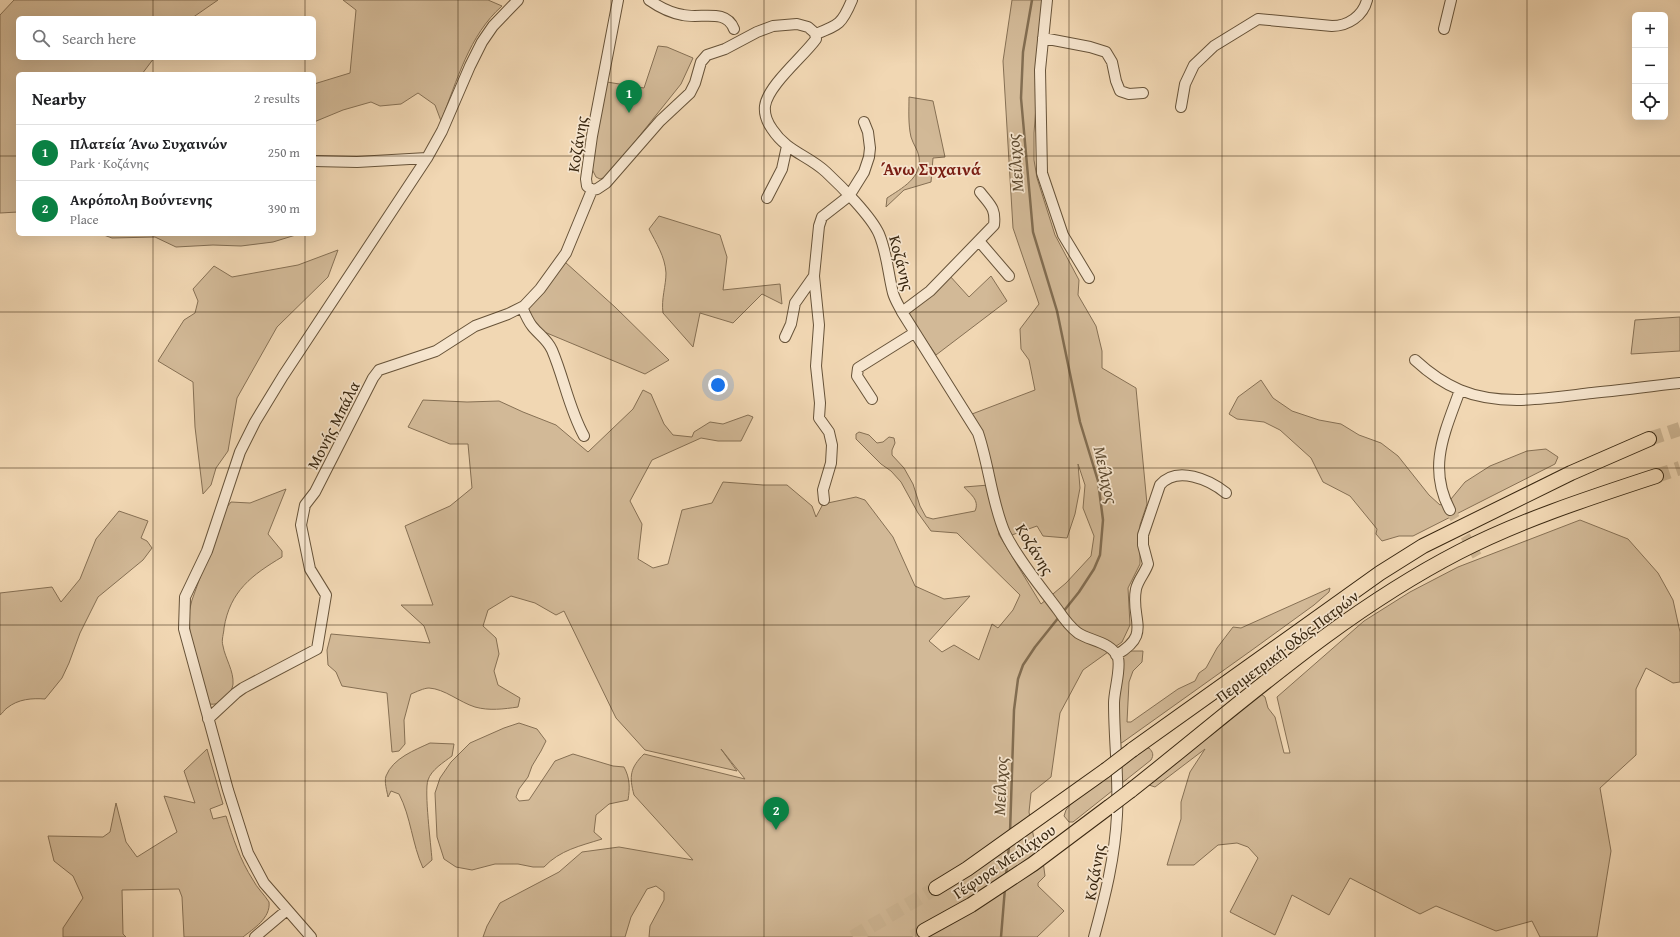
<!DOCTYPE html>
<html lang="en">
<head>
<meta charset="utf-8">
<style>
	body { margin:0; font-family:"Gentium Book Plus",serif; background:#f2f2f2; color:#202124 }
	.controls { position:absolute; right:12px; top:12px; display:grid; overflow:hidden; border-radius:6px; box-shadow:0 4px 16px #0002 }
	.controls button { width:36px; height:36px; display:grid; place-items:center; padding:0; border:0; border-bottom:1px solid #e0e0e0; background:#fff; color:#202124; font:20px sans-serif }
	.you { position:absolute; left:718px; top:385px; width:14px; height:14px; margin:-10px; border:3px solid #fff; border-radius:50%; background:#1a73e8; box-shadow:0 0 0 6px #1a73e833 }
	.badge { display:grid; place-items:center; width:26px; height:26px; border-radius:50%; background:#0b8043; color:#fff; font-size:13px; font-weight:700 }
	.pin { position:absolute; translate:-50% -33px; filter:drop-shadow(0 1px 2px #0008) }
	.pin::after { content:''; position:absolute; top:21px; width:14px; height:12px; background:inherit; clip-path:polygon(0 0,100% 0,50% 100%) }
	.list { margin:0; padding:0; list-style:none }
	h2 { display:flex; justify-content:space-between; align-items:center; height:52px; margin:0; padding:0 16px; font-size:17px }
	h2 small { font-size:13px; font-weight:400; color:#757577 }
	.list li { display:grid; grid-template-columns:26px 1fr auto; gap:12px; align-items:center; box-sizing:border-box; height:56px; padding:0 16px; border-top:1px solid #e0e0e0 }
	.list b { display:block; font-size:15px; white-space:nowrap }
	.list p { margin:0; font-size:13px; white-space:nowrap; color:#757577 }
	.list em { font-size:13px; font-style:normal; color:#757577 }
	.icon { flex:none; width:22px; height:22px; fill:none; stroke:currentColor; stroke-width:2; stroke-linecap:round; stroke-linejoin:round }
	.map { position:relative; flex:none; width:1680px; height:937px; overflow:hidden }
	.search { position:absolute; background:#fff; box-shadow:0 4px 16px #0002; left:16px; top:16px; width:300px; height:44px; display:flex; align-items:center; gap:10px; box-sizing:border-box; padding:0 14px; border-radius:6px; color:#757577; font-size:15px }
	.panel { position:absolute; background:#fff; box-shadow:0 4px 16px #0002; left:16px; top:72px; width:300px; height:164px; border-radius:6px }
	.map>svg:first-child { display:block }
	.green { fill:#d2b997; stroke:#867054 }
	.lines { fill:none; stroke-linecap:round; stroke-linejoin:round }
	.stream { stroke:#826d51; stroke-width:2.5 }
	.minor-tunnel { stroke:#ccb492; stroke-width:10; stroke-dasharray:10 5; stroke-linecap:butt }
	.highway-tunnel { stroke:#ccb492; stroke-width:14; stroke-dasharray:14 7; stroke-linecap:butt }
	.minor-casing { stroke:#675339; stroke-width:12 }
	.highway-casing { stroke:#392710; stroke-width:16 }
	.minor { stroke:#f6e5ce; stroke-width:10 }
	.highway { stroke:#f1d7b3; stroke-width:14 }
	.highway-bridge-casing { stroke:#392710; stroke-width:16; stroke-linecap:butt }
	.highway-bridge { stroke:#f1d7b3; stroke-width:14 }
	.grid { fill:none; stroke:#392710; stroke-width:1; stroke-opacity:0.55 }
	.labels { text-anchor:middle; stroke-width:3.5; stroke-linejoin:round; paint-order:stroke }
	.street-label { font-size:16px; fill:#392710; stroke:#f6e5ce }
	.water-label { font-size:17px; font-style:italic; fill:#5d4a30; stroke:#f6e5ce }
	.neighbourhood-label { font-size:17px; font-weight:bold; fill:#7a1f14; stroke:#f6e5ce }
</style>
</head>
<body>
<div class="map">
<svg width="1680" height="937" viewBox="0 0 1680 937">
	<rect width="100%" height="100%" fill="#f1d7b3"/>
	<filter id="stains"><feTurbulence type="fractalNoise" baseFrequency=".005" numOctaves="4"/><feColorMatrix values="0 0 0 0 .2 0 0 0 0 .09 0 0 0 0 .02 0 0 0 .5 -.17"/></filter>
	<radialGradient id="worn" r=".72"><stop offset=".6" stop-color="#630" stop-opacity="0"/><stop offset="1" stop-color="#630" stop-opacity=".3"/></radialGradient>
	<path class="green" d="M14,0h204l-26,18h-174v40h136l-12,16h-124v138l-18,1v-198z
		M343,0h145l14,6c-33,29 -45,75 -61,115l-6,-16 -17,-12 -17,11 -21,2 -9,-4 -28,8 -29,12v-38l36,-11 6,-63z
		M1012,0h32l-10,133v27l3,18 18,57 24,45 -1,15 18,31 6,25v17l34,20 11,116 -7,21v39l-12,24 2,37 -8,17 -39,28 -23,43 -9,64 -20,16 -2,19 5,27 7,7 4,30 -7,7v3l26,25 -27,26h-388l1,-11 14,-26v-8l-8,-6 -9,3 -16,28 -6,20h-142l4,-11 13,-23 59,-31 23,-20 37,-5 74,13 -59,-65c-5,-19 -4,-27 10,-41l101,25 -24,-30 16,22 -92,-21 -29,-32 -52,-107 -8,4 -21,-12 -24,-7 -23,14 -5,16 13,12 3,16 -5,17 4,14 22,13 -2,9c-14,2 -29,4 -43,0 -16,-5 -30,-18 -46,-19 -5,0 -13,4 -18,6l-7,26 1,24 -6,7 -7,1 -5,-59 -45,-7 -6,-14 -8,-7 -1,-15 4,-16 99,9 -6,-17 -23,-21h32l-28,-79 45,-20 22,-18 -4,-44h-18l-42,-17 15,-27 44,2 32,-1 24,11 33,13 32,27 45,-43 10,-19 8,4 13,30 9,11 19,2 2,-5 16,-10 13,2 25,-9 5,2 -12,24h-23l-17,-3 -49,22 -22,41 12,23 -4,35 15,9 15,-4 14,-54 30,-7 11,-21 40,3h24l25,21 4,11 7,-13 33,-7 9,3 28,37 22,49 29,13 26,-3 -41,45 13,11 12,-7 25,15 13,-36 6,4 15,-18 7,-15 -63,-62 -26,-2 -13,-18 -17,-31 -10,-11 -10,-7 -25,-25v-5l3,-2 10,3 8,8 6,-1 6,-5 5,1 1,5 -3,7v5l12,13 9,16 7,22 6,11 7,2 42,-8c5,-11 -5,-17 -11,-24l25,-2 10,50 42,69 25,-21 25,-27 3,-20 -11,-28 2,-23 -7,-21 2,24 -5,26 -8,24 -24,-2 -6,-10 -28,10 -37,-122 63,-24 -6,-30 -8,-11 -1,-20 19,-25 -26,-76 -10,-167z
		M658,46l9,1 26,11 -12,26 -68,85 -10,9 -3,1 -4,-2 -4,-8 7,-47 8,-40 37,6z
		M909,97l24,4 12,56 -12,1 -2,24 -27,8 -18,17 1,-9c15,-10 35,-20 32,-41 -1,-7 -6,-13 -8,-20 -3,-13 -2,-27 -2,-40z
		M659,216l61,19 7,22 -4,33 57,-6 2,20 -20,-10 -29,29 -33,-10 -7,34 -30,-34c-2,-14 3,-27 3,-40 -1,-17 -10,-30 -17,-44z
		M101,234h198l-26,8 -32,4 -28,-1 -37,2 -21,-10 -43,1z
		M338,250l-10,27 -51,50 -40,71 -9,53 -12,17 -5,17 -8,9 -8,-67 -2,-45 -35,-21 26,-41 11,-7 3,-12 -5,-12 21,-23 18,11 66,-12z
		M565,262l50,45 54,53 -24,14 -103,-43 -17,-23z
		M949,275l20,22 22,-21 16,25 -71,54 -28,-41z
		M1680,317v34l-49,3 4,-34z
		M1261,380l12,18 19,13 27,9 22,4 18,11 22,8 17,13 31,39 11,10 11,-6 14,-17 25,-16 37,-15 19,-2 12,8 -3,7 -142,72h-14l-17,5 -6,-7 1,-5 -27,-33 -27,-14 -12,-24 -31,-28 -16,-8 -27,-3 -8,-5 9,-17z
		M286,489l-18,45 14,17v6c-30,18 -52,34 -58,71 0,5 -3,12 -1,18 2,12 11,25 10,38 -1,10 -13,22 -23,20l-3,-5 -17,-66 -1,-21 3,-12 32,-89 7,-9 19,1z
		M119,511l29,10 -7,17 6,3 5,7 -9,12 -45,37 -18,36 -11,30 -7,15 -17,21c-13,-1 -27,0 -38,9 -3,2 -4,5 -7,7v-122l52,-6 9,15 19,-23 16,-40z
		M1580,520l48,19 30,34 15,27 7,32v50l-7,1 -27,-15 -10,21v66l-36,33 11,63 -14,86h-57l-8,-16 -36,10 -60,-25 -16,8 -70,-36 -21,37 -37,-20 -17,40 -45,-23 28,-54 -10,-11 -11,-4 -19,2 -24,20h-27l14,-46v-17l9,-30 15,-23 -50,38 -6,-2 5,-5 107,-86 4,3 3,11 7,9 9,36h6l-13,-56 87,-76 46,-29 48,-25z
		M1330,588l-1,4 -15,13 -62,45 -129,92 -4,2 -2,-23 4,-63 8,-7h14l-1,11 -9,9 -4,11 -2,40h4l47,-33 17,-8 4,-8 7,-5 11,-20 16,-21 8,1z
		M519,723l18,6 9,12 -5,10 -9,15 -4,11 -9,12 -3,8 3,4 10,-1 26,-39 18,-7 40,12 11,1c6,11 6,21 4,33l-19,4 -13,11 -2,17 8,7c-22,7 -42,11 -58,28h-11l-15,-3h-23l-23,6 -16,-3 -12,-8 -7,-22 -2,-44 5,-15 11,-16 19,-19 34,-15z
		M430,743l24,1 -2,12c-8,6 -21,14 -24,24 -4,11 3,65 4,80l-9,8c-11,-24 -12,-51 -24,-74l-8,-3 -3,6c-1,-6 -4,-15 -2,-21 7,-18 29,-26 44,-33z
		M1146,748h3c4,4 5,7 2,12l-78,62h-4l-5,-6 2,-6 5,-6z
		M207,749l16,55 -13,5 3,10 13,-3c7,22 14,44 27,64 4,8 11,14 16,22 2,16 -16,27 -26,35h-59l-2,-40 -3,-8 -57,1 1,44 3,3h-63v-9l20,-30 -10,-22 -19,-15 -6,-25 55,1 7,-5 6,-29 10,39 11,15 40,-25 -13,-36 31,7 -11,-32z"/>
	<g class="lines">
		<path class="stream" d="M1032,0l-9,52 -2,46 12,134 24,79 23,111 18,59 5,39 -3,35 -6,14 -15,23 -16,20
			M1010,833l4,-123 4,-31 5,-14 12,-18 24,-30
			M1006,875l3,-29
			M1001,937l4,-49"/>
		<path class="minor-tunnel" d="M1450,510l27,46"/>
		<path class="highway-tunnel" d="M1649,439l31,-10
			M1656,476l24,-8
			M853,937l83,-49
			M913,937l11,-6"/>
		<defs>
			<path id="minor" d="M618,0l-26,136 -6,43 1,7 5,4 5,-1 9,-6 54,-62 30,-28 5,-10 6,-21 6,-7 18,-6 32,-17 16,-6 24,-2 11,3 7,6 1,6c-12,17 -48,46 -51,67 -1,9 2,16 7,23 15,23 36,26 54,43 15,14 45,44 53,62 8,19 9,39 14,59 2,7 6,13 9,19l76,121c11,32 14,71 27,100 12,25 36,54 53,77 6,9 12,17 20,23 12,8 34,9 40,25 3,11 -4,33 -4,45 0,38 5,75 3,112 -2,42 -12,82 -23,122
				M649,0c10,7 22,13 34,15 18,4 43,-7 51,14
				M1047,0l-7,70 2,103 21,62 26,43
				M1444,29l7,-29
				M816,34c23,-9 26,-10 36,-34
				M1043,38l47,9 16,5 6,10 4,19 4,10 9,3 14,-1
				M1181,107l4,-23 9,-19 20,-19 44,-27 74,7c16,0 31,-10 35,-26
				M314,161l43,1 70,-4
				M767,198l15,-29 5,-23
				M979,241l30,35
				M522,307c3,7 6,14 10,19 7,9 15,13 20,24 12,28 17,59 32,86
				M902,312l28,-21 64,-66c2,-17 -4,-20 -14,-33
				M785,337l6,-13 4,-21 19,-27
				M1415,360c13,12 28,23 45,30 41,17 89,8 132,3 30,-3 59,-7 88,-10
				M872,399l-15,-23 1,-8 56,-35
				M824,500l-1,-10 8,-27 1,-18 -3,-13 -10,-14 1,-15 -4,-37 3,-41 -5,-49 5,-50 3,-9 27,-21 15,-24 5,-15 1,-9 -2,-16 -4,-10
				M1450,510c-23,-43 -5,-78 10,-120
				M1116,655c37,-21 14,-35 20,-66 2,-9 9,-16 12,-25l-5,-19v-10l17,-50c17,-20 50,-5 66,8
				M208,719l28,-26 7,-5 74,-39 9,-54 -16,-26 -9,-44 4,-20 10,-13 58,-114 6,-8 57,-19 39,-25 33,-12 16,-8 16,-17 26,-36 26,-63
				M255,937l32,-27
				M311,937l-47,-54 -16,-30 -20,-63 -44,-161 1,-32 22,-46 33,-99 15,-30 28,-46 144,-218 15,-27 28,-65 12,-24 11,-16 25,-26"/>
			<path id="highway" d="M1132,750l248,-177 43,-27 148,-73 78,-34
				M1130,791c107,-84 207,-176 329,-239 62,-32 130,-54 197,-76
				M936,888l31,-19 139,-99
				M924,931l47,-26 62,-41 76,-57"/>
		</defs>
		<use href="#minor" class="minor-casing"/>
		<use href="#highway" class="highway-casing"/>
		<use href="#minor" class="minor"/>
		<use href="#highway" class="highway"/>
		<defs>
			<path id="highway-bridge" d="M1106,770l26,-20
				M1109,807l21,-16"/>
		</defs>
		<use href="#highway-bridge" class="highway-bridge-casing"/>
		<use href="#highway-bridge" class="highway-bridge"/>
	</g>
	<path class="grid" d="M153,0v18M305,0v18M458,0v937M611,0v937M764,0v937M916,0v937M1069,0v937M1222,0v937M1375,0v937M1527,0v937M153,58v16M305,58v16M0,156h18M314,156h1366M153,234v703M305,234v703M0,312h1680M0,468h1680M0,625h1680M0,781h1680"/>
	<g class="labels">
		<g class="street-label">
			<text transform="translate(577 144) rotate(-81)" y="6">Κοζάνης</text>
			<text transform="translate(902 263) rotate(75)" y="6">Κοζάνης</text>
			<text transform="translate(333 425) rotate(-63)" y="6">Μονής Μπάλα</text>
			<text transform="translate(1035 549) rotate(58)" y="6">Κοζάνης</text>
			<text transform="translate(1287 646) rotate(-37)" y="6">Περιμετρική Οδός Πατρών</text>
			<text transform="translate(1004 861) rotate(-34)" y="6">Γέφυρα Μειλίχιου</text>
			<text transform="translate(1094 872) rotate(-80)" y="6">Κοζάνης</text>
		</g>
		<g class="water-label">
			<text transform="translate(1015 163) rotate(-95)" y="6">Μείλιχος</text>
			<text transform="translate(1106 475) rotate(77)" y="6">Μείλιχος</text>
			<text transform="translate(1000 786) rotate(-88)" y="6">Μείλιχος</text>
		</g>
		<g class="neighbourhood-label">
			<text x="931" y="175">Άνω Συχαινά</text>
		</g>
	</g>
	<rect width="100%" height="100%" filter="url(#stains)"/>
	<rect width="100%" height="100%" fill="url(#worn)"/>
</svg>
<div class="controls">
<button>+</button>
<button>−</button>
<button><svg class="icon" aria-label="locate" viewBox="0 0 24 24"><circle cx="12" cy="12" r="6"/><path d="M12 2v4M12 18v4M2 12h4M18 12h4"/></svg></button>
</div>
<div class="you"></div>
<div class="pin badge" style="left:629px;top:113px">1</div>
<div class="pin badge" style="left:776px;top:830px">2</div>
<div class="search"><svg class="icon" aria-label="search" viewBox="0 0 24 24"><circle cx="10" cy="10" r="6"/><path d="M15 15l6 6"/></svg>Search here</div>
<section class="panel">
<h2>Nearby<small>2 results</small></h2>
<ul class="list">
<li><span class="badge">1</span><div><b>Πλατεία Άνω Συχαινών</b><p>Park · Κοζάνης</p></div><em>250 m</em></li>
<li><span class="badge">2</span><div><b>Ακρόπολη Βούντενης</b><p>Place</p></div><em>390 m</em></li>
</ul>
</section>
</div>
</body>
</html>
